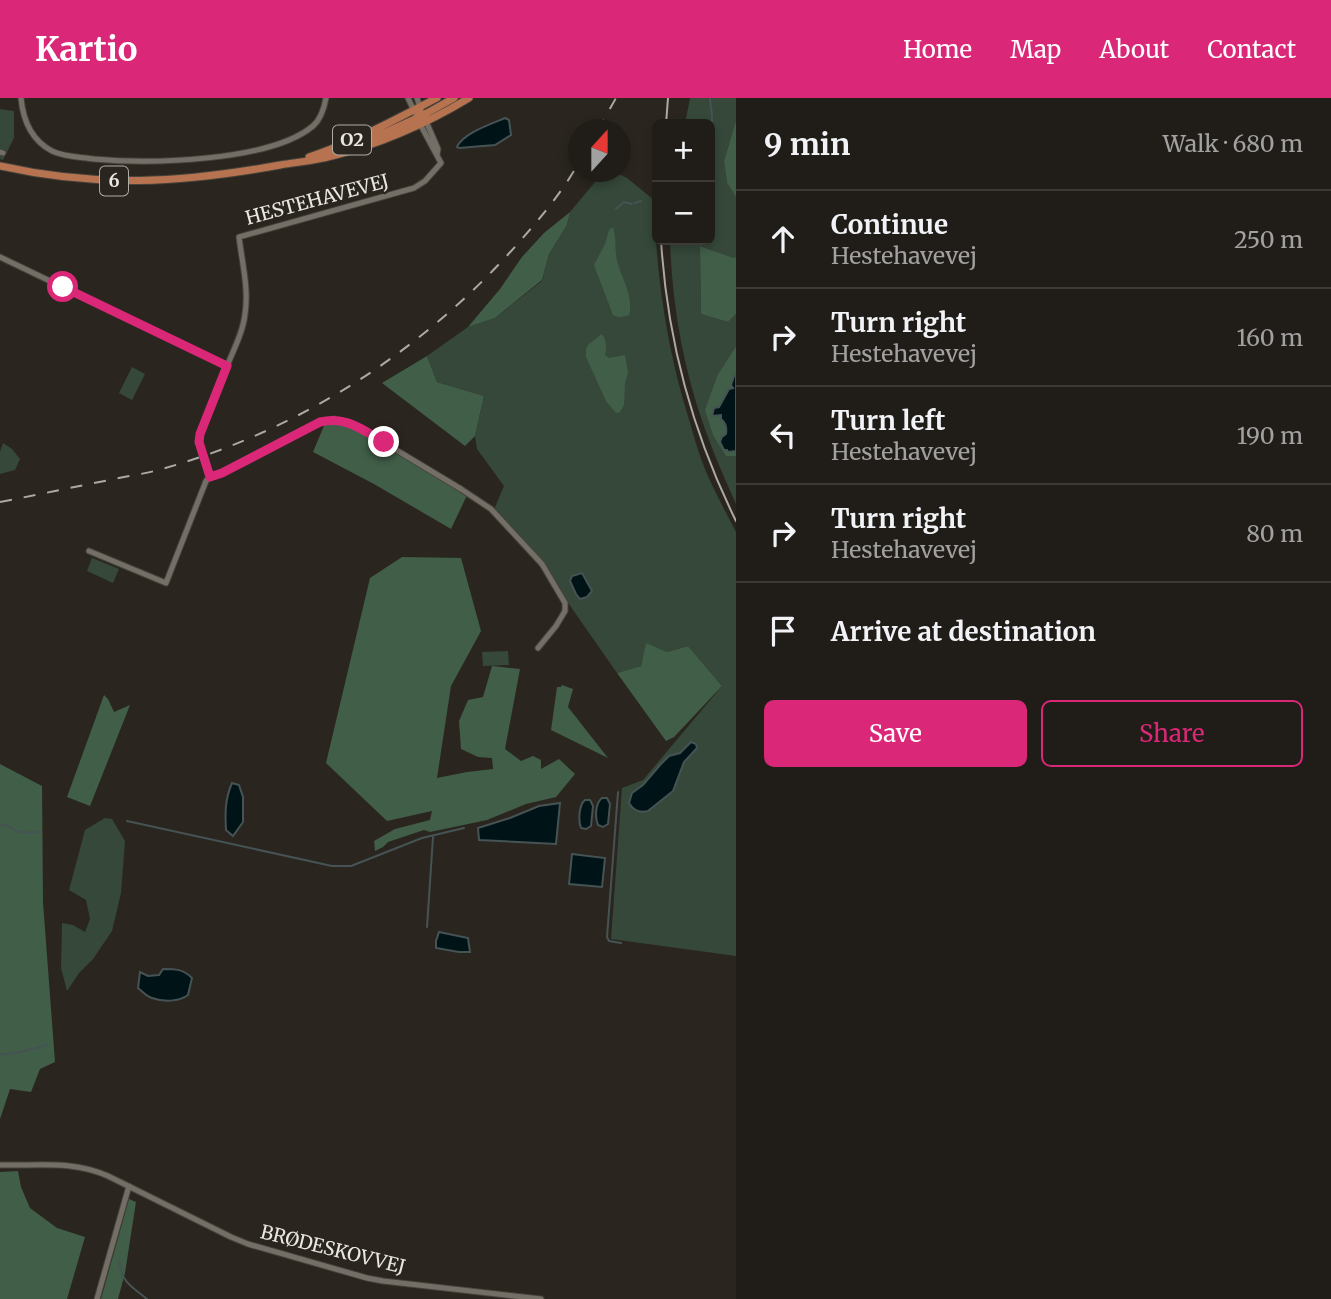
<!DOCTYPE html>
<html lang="en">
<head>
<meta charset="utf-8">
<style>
	body { margin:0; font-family:Merriweather,serif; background:#282520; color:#f1f3f6 }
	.controls { position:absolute; right:21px; top:21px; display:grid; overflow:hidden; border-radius:10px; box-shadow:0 4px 10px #0003 }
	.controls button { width:63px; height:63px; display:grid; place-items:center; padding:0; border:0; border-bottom:2px solid #3d3a36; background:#201c17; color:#f1f3f6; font:35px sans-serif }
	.compass { position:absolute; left:568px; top:21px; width:63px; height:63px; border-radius:50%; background:#201c17; box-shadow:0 4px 10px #0003; rotate:21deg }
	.stop { position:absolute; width:21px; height:21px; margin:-16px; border:5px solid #db2777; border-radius:50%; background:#fff }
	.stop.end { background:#db2777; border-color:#fff; box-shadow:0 2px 7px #0008 }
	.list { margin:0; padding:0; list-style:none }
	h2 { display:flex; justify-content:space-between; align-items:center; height:91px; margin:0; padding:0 28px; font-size:30px }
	h2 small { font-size:23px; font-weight:400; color:#a2a1a1 }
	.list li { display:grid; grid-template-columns:46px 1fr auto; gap:21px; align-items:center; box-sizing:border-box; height:98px; padding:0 28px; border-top:2px solid #3d3a36 }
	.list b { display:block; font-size:26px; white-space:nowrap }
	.list p { margin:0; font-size:23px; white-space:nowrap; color:#a2a1a1 }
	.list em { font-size:23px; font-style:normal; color:#a2a1a1 }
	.actions { display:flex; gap:14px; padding:21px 28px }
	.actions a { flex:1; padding:16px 0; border:2px solid #db2777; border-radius:10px; text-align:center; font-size:24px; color:#db2777 }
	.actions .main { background:#db2777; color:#fff }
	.icon { flex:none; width:38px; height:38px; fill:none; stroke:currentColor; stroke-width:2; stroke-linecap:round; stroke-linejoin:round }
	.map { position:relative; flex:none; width:736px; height:1201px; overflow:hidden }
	header { display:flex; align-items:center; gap:42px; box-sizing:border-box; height:98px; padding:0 35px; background:#db2777; color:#fff }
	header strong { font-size:33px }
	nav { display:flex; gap:38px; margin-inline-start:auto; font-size:24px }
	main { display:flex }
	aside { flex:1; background:#201c17 }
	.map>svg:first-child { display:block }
	.green { fill:#354839 }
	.forest { fill:#415e48 }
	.water { fill:#001418; stroke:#465354; stroke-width:2 }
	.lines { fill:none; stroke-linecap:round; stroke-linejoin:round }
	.stream { stroke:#465354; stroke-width:2 }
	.minor-casing { stroke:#46433c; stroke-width:7 }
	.major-casing { stroke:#46433c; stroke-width:9 }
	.minor { stroke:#746f66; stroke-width:5 }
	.major { stroke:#b7734f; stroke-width:7 }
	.tram { stroke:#acaaa3; stroke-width:2 }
	.rail { stroke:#acaaa3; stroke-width:2; stroke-dasharray:12 12; stroke-linecap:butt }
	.minor-bridge-casing { stroke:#46433c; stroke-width:7; stroke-linecap:butt }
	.minor-bridge { stroke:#746f66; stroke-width:5 }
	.route { stroke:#db2777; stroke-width:9 }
	.labels { text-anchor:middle; stroke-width:5; stroke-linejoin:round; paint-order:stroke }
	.shield { fill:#2a261f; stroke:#b0ada7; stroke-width:2 }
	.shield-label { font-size:18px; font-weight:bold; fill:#e9e7e1 }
	.street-label { font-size:19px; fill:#e9e7e1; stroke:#2a261f }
</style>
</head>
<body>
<header>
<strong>Kartio</strong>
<nav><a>Home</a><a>Map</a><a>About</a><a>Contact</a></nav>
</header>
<main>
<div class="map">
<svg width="736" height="1201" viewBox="0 0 736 1201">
	<rect width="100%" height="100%" fill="#2a261f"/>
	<path class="green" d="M690,0h46v22l-12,41 3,22 9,14v59l-2,2 -34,-12 1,68 27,8 8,-8v32l-18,28 8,82h10v48c-11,-25 -22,-49 -31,-75 -22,-61 -33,-124 -35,-189h40v-116h-25z
		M0,11l14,2v27l-11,22 -3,-1z
		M615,74l12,6 27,22c2,76 13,150 36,223 5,17 10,35 17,51 9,20 19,39 29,58v424l-125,-17 11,-151 21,-8 79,-94 -34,-40 -21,6 -21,-8 -5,22 -24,7 -60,-86 -64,-75 11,-26 -27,-37 -2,-13 9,-40 -47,-14 -10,-26 41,-29 27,-9 47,-37 7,-27 18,-29 3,-13 30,-36z
		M132,269l13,7 -13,26 -13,-7z
		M3,345l9,6 8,10 -5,11 -15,4v-22z
		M92,460l27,11 -6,14 -26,-12z
		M508,553l1,14 -26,1 -1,-14z
		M105,720l7,1 13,22 -4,52 -9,38 -19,28 -14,14 -12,18 -6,-23 1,-45 11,2 12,7 5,-13 -4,-19 -17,-10 16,-60z"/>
	<path class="forest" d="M736,22v77l-9,-14 -3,-22z
		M570,114l-3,13 -18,29 -7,26 -47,38 -27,9 32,-38 22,-32 22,-24z
		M613,129c3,10 2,18 3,28 2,18 19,41 13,60 -6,2 -9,3 -16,0l-19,-50 11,-21 4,-14z
		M700,148l34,12 2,-2v58l-8,8 -27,-8z
		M602,236c5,7 5,14 3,21l4,3 16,-3 3,18 -3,10 -1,22 -4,7 -4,1 -10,-12 -20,-44v-9l3,-4z
		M736,248v110h-10l-13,-21 -8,-25 13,-36z
		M427,258l10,26 47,14 -9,40 -10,10 -83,-63z
		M326,323l17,3 34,16 91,53 -17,36 -77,-45 -61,-32z
		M402,459l59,1 20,73 -30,55 -14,92 30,-6 26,-3 -1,-11 -14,-1 -17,-8 -2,-28 9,-21 15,-3 9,-31 28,3 -15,80 16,12 12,-5 8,4v9l18,-10 16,15 -19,23 -30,7 -39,16 -57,12 -6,-2 -36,12 -5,5 -8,4 -1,-10 21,-12 35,-9 2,-9 -45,10 -61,-58 44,-185z
		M646,545l21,9 21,-6 34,40 -48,51 -8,4 -49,-68 24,-7z
		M562,587l11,4 -5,18 40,51 -57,-28 6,-43h4z
		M104,597l4,4 6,13 16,-7 -40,101 -23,-9z
		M0,666l42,22 1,116 12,160 -15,7 -9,23 -21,-3 -10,30z
		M18,1073l3,16 9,21 27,20 28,9 -18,62h-67v-127z
		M129,1101l7,3 -11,71 -7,26h-17z"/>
	<path class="water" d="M505,20l4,2 2,15 -16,10 -36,3 -2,-1c6,-14 34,-23 48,-29z
		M736,277v76l-8,1 -1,-2h-3l-4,-8 2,-5 4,-3c1,-6 0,-11 -5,-15v-4l-9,1 2,-8 5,-1 10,-18 4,-1 -2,-3 3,-9z
		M582,475l10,18 -5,6 -7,2 -4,-5 -6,-13 2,-5z
		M691,644l5,2 1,4 -13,14 -11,29 -25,20c-8,2 -15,-1 -19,-8l3,-10 11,-8 17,-20 9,-9 11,-3z
		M232,685l7,2 4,12v25l-10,14 -7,-6c-1,-17 -1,-31 6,-47z
		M602,700h5l3,6 -2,20 -5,3 -5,-2c-3,-7 -3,-22 4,-27z
		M585,702h5l3,6 -2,20 -5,3 -5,-1c-3,-8 -2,-23 4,-28z
		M560,705l-4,41 -77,-4 -1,-12 32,-10 29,-12z
		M572,756l33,4 -3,29 -33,-3z
		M439,834l29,6 2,14h-11l-23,-4v-7z
		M163,871c13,0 20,0 29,9l-4,17c-9,7 -25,7 -36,3 -5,-1 -10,-7 -14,-10l2,-16 8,4 11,-1z"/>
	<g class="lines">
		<path class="stream" d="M710,42c1,-4 2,-20 2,-24 0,-6 -2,-11 -2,-18
			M635,105l6,-2
			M616,111l8,-7 8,2
			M618,694l-11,145 2,4 12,2
			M127,723l205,45h19l71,-28 42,-10
			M0,726c8,0 9,4 17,7 7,3 17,1 24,1
			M427,829l6,-90
			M0,956c12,2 34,-6 47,-9
			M119,1163c2,21 13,26 28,38"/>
		<defs>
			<path id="minor" d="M21,0c2,22 10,42 31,53 12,6 28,6 42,8 54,5 176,3 219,-33 8,-7 11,-17 13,-28
				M408,0l7,15
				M417,0l4,12
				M425,21l13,30 -1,6
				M0,54l3,1
				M0,159l227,109 -27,68 -1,8
				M227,268c7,-17 16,-34 18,-52 4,-25 -3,-52 -6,-77l175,-49 11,-7 16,-18 -22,-41
				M210,379l12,-4 98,-51 14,-3 19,5 108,65 30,20 51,55 23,39v8l-9,15 -18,22
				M89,453l77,32 40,-102 4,-4 -2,-9
				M0,1067c38,1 72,-5 108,11l123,61 17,7 119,34 16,3 158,18
				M97,1201l32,-113"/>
			<path id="major" d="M420,26l3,-9 4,-2 27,-15
				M362,47l9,-6 44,-20 4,-4 1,-8
				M309,59c45,-15 87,-38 128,-59
				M0,68c98,22 181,17 280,-1 17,-3 35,-4 52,-9 48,-12 94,-32 137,-58"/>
		</defs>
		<use href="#minor" class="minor-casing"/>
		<use href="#major" class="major-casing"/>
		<use href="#minor" class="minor"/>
		<use href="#major" class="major"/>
		<path class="tram" d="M666,26l2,-26
			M661,142c6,99 31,192 75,281"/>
		<path class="rail" d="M598,32l18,-32
			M0,404c37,-7 73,-15 110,-22 17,-4 35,-6 52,-11 139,-39 264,-120 359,-229 20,-23 42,-49 57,-76"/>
		<defs>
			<path id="minor-bridge" d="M199,344l9,26"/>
		</defs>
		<use href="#minor-bridge" class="minor-bridge-casing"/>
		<use href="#minor-bridge" class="minor-bridge"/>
	</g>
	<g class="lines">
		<path class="route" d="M63,189l164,79 -27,68 -1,8 11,35 12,-4 98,-51c26,-6 41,7 64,20"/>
	</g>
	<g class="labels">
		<g class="shield">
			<rect x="333" y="27.5" width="38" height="29" rx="5"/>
			<rect x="100" y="68.5" width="28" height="29" rx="5"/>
		</g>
		<g class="shield-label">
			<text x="352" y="48">O2</text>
			<text x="114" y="89">6</text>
		</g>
		<g class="street-label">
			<text transform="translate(317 101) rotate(-15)" y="7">HESTEHAVEVEJ</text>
			<text transform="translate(333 1151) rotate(14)" y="7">BRØDESKOVVEJ</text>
		</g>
	</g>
</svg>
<div class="controls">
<button>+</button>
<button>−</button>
</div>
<svg class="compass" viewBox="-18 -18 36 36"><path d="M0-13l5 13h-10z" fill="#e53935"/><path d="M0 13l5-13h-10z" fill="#a2a1a1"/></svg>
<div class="stop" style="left:63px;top:189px"></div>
<div class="stop end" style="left:384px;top:344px"></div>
</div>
<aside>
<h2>9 min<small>Walk · 680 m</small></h2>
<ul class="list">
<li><svg class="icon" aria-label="ahead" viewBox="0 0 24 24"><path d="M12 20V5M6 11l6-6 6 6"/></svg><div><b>Continue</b><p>Hestehavevej</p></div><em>250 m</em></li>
<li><svg class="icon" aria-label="right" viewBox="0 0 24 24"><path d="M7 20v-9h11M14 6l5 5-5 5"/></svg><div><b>Turn right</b><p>Hestehavevej</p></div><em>160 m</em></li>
<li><svg class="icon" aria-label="left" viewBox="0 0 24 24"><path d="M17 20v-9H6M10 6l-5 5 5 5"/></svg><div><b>Turn left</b><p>Hestehavevej</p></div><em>190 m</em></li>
<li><svg class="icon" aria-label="right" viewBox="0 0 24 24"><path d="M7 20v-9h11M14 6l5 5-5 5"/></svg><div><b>Turn right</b><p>Hestehavevej</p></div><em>80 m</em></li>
<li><svg class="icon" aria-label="arrive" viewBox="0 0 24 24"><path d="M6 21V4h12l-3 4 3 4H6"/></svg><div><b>Arrive at destination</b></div></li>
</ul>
<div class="actions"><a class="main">Save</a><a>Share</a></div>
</aside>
</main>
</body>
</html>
